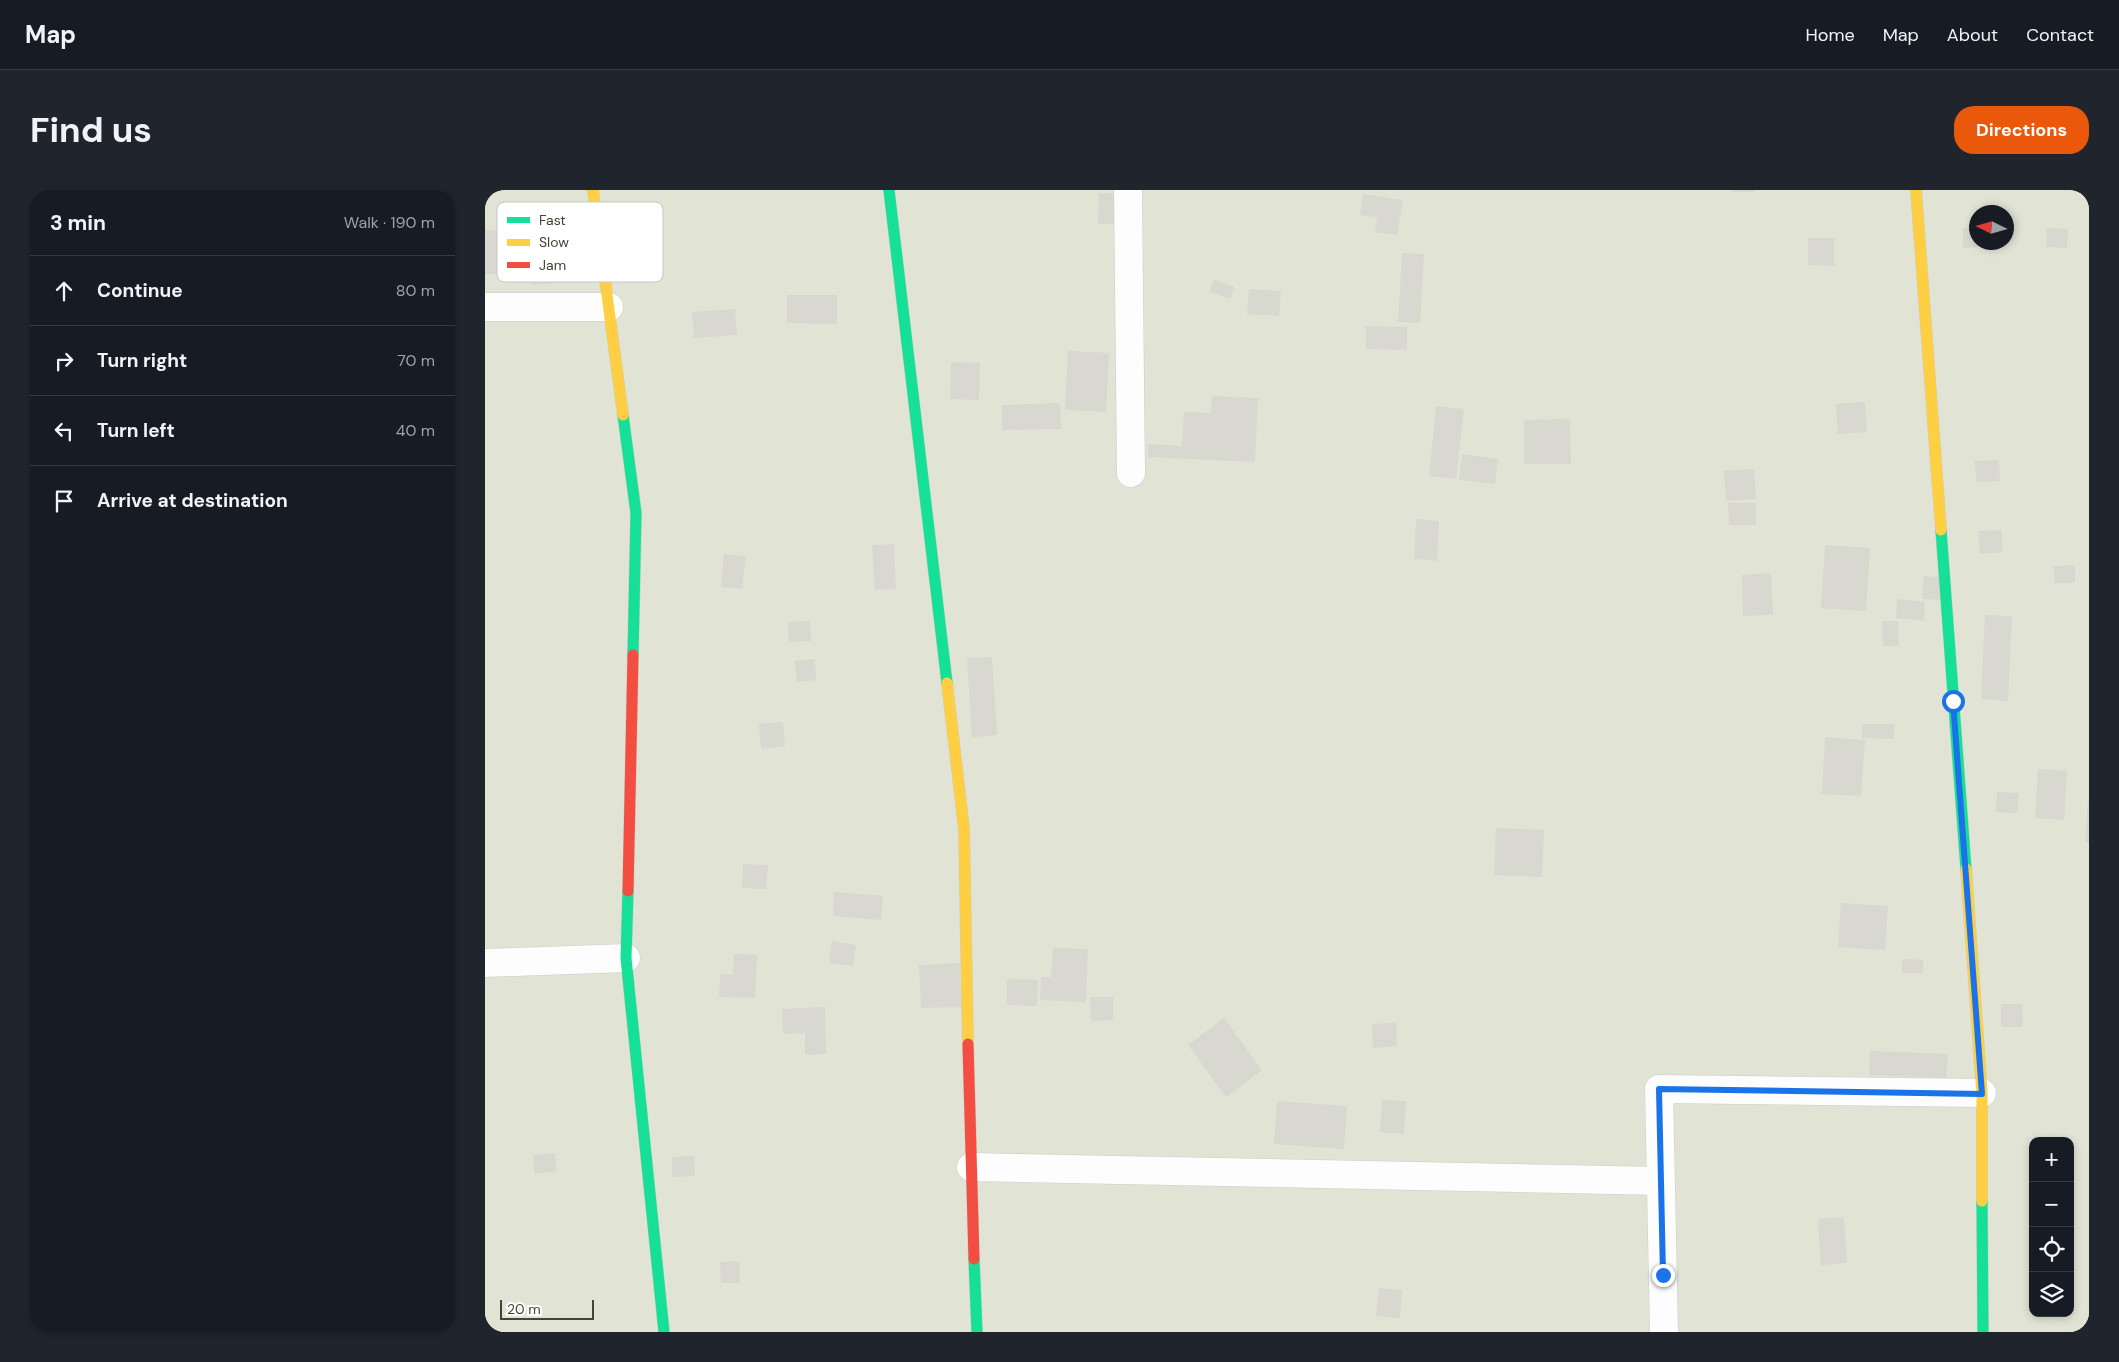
<!DOCTYPE html>
<html lang="en">
<head>
<meta charset="utf-8">
<style>
	body { margin:0; font-family:"DM Sans",sans-serif; background:#20242c; color:#f1f3f6 }
	.controls { position:absolute; right:15px; bottom:15px; display:grid; overflow:hidden; border-radius:10px; box-shadow:0 2px 8px #0003 }
	.controls button { width:45px; height:45px; display:grid; place-items:center; padding:0; border:0; border-bottom:1px solid #363941; background:#171b24; color:#f1f3f6; font:25px sans-serif }
	.compass { position:absolute; left:1484px; top:15px; width:45px; height:45px; border-radius:50%; background:#171b24; box-shadow:0 2px 8px #0003; rotate:275deg }
	.scale { position:absolute; left:15px; bottom:12px; width:94px; box-sizing:border-box; padding-left:5px; border:2px solid #444435; border-top:0; font-size:14px; line-height:18px; white-space:nowrap; color:#444435; -webkit-text-stroke:4px #fff; paint-order:stroke }
	.stop { position:absolute; width:15px; height:15px; margin:-11px; border:4px solid #1a73e8; border-radius:50%; background:#fff }
	.stop.end { background:#1a73e8; border-color:#fff; box-shadow:0 1px 5px #0008 }
	.list { margin:0; padding:0; list-style:none }
	h2 { display:flex; justify-content:space-between; align-items:center; height:65px; margin:0; padding:0 20px; font-size:21px }
	h2 small { font-size:16px; font-weight:400; color:#9ea1a6 }
	.list li { display:grid; grid-template-columns:32px 1fr auto; gap:15px; align-items:center; box-sizing:border-box; height:70px; padding:0 20px; border-top:1px solid #363941 }
	.list b { display:block; font-size:19px; white-space:nowrap }
	.list em { font-size:16px; font-style:normal; color:#9ea1a6 }
	.icon { flex:none; width:28px; height:28px; fill:none; stroke:currentColor; stroke-width:2; stroke-linecap:round; stroke-linejoin:round }
	.map { position:relative; flex:none; width:1604px; height:1142px; overflow:hidden; border-radius:20px }
	header { display:flex; align-items:center; gap:30px; box-sizing:border-box; height:70px; padding:0 25px; background:#171b24; border-bottom:1px solid #363941 }
	header strong { font-size:24px }
	nav { display:flex; gap:28px; margin-inline-start:auto; font-size:18px }
	.intro { display:flex; align-items:center; justify-content:space-between; box-sizing:border-box; height:120px; padding:0 30px }
	h1 { margin:0; font-size:35px }
	.button { padding:12px 22px; border-radius:20px; background:#ea580c; color:#fff; font-size:18px; font-weight:700 }
	main { display:flex; gap:30px; padding:0 30px }
	aside { flex:1; background:#171b24; border-radius:20px; box-shadow:0 2px 8px #0003 }
	.map>svg:first-child { display:block }
	.residential { fill:#e1e3d5; fill-rule:evenodd }
	.building { fill:#d8d8d0 }
	.lines { fill:none; stroke-linecap:round; stroke-linejoin:round }
	.street-casing { stroke:#cccdc6; stroke-width:29 }
	.fast-casing { stroke:#cdcfc1; stroke-width:12 }
	.slow-casing { stroke:#cdcfc1; stroke-width:12 }
	.jam-casing { stroke:#cdcfc1; stroke-width:12 }
	.street { stroke:#fcfdfc; stroke-width:28 }
	.fast { stroke:#16e098; stroke-width:11 }
	.slow { stroke:#ffcf43; stroke-width:11 }
	.jam { stroke:#f24e42; stroke-width:11 }
	.route { stroke:#1a73e8; stroke-width:6 }
	.key { fill:#fff; stroke:#c7c7c2; stroke-width:1 }
	.key-label { font-size:14px; fill:#444435 }
</style>
</head>
<body>
<header>
<strong>Map</strong>
<nav><a>Home</a><a>Map</a><a>About</a><a>Contact</a></nav>
</header>
<div class="intro"><h1>Find us</h1><a class="button">Directions</a></div>
<main>
<aside>
<h2>3 min<small>Walk · 190 m</small></h2>
<ul class="list">
<li><svg class="icon" aria-label="ahead" viewBox="0 0 24 24"><path d="M12 20V5M6 11l6-6 6 6"/></svg><div><b>Continue</b></div><em>80 m</em></li>
<li><svg class="icon" aria-label="right" viewBox="0 0 24 24"><path d="M7 20v-9h11M14 6l5 5-5 5"/></svg><div><b>Turn right</b></div><em>70 m</em></li>
<li><svg class="icon" aria-label="left" viewBox="0 0 24 24"><path d="M17 20v-9H6M10 6l-5 5 5 5"/></svg><div><b>Turn left</b></div><em>40 m</em></li>
<li><svg class="icon" aria-label="arrive" viewBox="0 0 24 24"><path d="M6 21V4h12l-3 4 3 4H6"/></svg><div><b>Arrive at destination</b></div></li>
</ul>
</aside>
<div class="map">
<svg width="1604" height="1142" viewBox="0 0 1604 1142">
	<rect width="100%" height="100%" fill="#eeefe8"/>
	<path class="residential" d="M0,0h1604v1142h-1604zM1492,22h30v30h-30zM1548,951h37v172h-37z"/>
	<path class="building" d="M1247,0h22v2h-22z
		M614,3l27,1 -1,30h-27z
		M878,4l40,6 -6,35 -22,-3 2,-15 -17,-2z
		M1478,38h14v14h7v5l-21,1z
		M1562,38l21,1 -1,19 -21,-1z
		M0,40l15,1 -2,43h-13z
		M100,44l4,46 -58,5 -2,-24 35,-3 -2,-22z
		M1323,48h26v28l-26,-1z
		M917,63l22,1 -4,69 -22,-1z
		M729,90l20,7 -3,12 -22,-7z
		M764,99l32,2 -2,25 -32,-2z
		M302,105h50v29l-50,-1z
		M250,119l2,26 -43,3 -2,-26z
		M881,136l41,1v23l-41,-1z
		M583,161l41,2 -3,59 -41,-2z
		M466,172l29,1 -1,37 -29,-1z
		M727,206l46,2 -3,64 -107,-5v-13l34,2 2,-34 27,1z
		M1380,212l2,30 -29,2 -2,-30z
		M575,213l1,26 -59,1v-25z
		M951,216l28,3 -8,70 -27,-3z
		M1085,229l1,45h-47v-44z
		M977,264l36,5 -3,25 -36,-4z
		M1514,270l1,21 -24,1 -1,-21z
		M1269,279l2,30 -30,2 -2,-30z
		M1243,313h28v22h-27z
		M931,329l23,2 -2,40 -23,-2z
		M1516,340l2,22 -23,2 -2,-23z
		M409,354l2,45 -21,1 -3,-45z
		M1340,355l45,3 -4,63 -45,-3z
		M239,364l22,2 -4,33 -21,-2z
		M1590,375v18h-21v-17z
		M1286,383l2,42 -30,1 -1,-41z
		M1439,386l18,1 -1,23 -19,-1z
		M1412,409l28,3 -1,19 -28,-3z
		M1500,425l27,1 -4,85 -27,-2z
		M325,431l1,20 -22,1 -1,-20z
		M1397,431h16l1,25h-16z
		M507,467l5,78 -25,2 -5,-79z
		M330,469l1,21 -19,2 -2,-21z
		M298,532l2,24 -24,3 -2,-25z
		M1377,534h32v15l-32,-1z
		M1340,547l40,3 -4,56 -39,-2z
		M1553,579l29,2 -3,49 -29,-2z
		M1512,602l22,1 -2,20 -21,-1z
		M1603,610h1v43l-4,-1z
		M1011,638l48,2 -2,47 -48,-2z
		M258,674l25,1 -2,24 -24,-1z
		M349,702l49,4 -2,24 -48,-4z
		M1356,713l47,3 -3,44 -47,-3z
		M347,751l24,4 -3,21 -24,-3z
		M568,758l35,1 -2,53 -46,-2 1,-23h10z
		M249,764l23,1 -2,43 -36,-1 1,-23 13,1z
		M1417,769l21,1v13h-21z
		M475,773l1,44 -40,1 -2,-43z
		M522,789l31,1 -1,26 -30,-1z
		M605,807h23v23l-22,1z
		M1516,814h21l1,23h-22z
		M340,817l1,47 -21,1v-22l-22,1 -1,-25z
		M739,828l38,52 -36,27 -38,-52z
		M911,833l1,23 -24,2 -1,-24z
		M1385,861l78,3 -2,24 -77,-3z
		M897,910l24,1 -2,33 -24,-2z
		M792,911l70,5 -3,43 -70,-5z
		M70,963l2,18 -22,3 -2,-19z
		M209,966l1,20 -23,1v-20z
		M1359,1027l3,46 -26,2 -3,-46z
		M254,1071l1,22h-19l-1,-21z
		M894,1098l23,2 -2,28 -24,-2z"/>
	<g class="lines">
		<defs>
			<path id="street" d="M643,0l3,283
				M0,117h124
				M0,773l141,-5
				M486,977l690,14
				M1179,1142l-5,-243 323,4"/>
			<path id="fast" d="M404,0l58,493
				M138,225l13,98 -3,142
				M1456,340l25,339
				M143,701l-2,67 38,374
				M1497,1011l1,131
				M489,1069l3,73"/>
			<path id="slow" d="M108,0l30,225
				M1431,0l25,340
				M462,493l17,146 4,215
				M1481,679l16,224v108"/>
			<path id="jam" d="M143,701l5,-236
				M483,854l6,215"/>
		</defs>
		<use href="#street" class="street-casing"/>
		<use href="#fast" class="fast-casing"/>
		<use href="#slow" class="slow-casing"/>
		<use href="#jam" class="jam-casing"/>
		<use href="#street" class="street"/>
		<use href="#fast" class="fast"/>
		<use href="#slow" class="slow"/>
		<use href="#jam" class="jam"/>
	</g>
	<g class="lines">
		<path class="route" d="M1178,1085l-4,-186 323,5 -29,-393"/>
	</g>
	<rect x="12" y="12" width="166" height="80" rx="8" class="key"/>
	<rect x="22" y="27" width="23" height="6" fill="#16e098"/>
	<rect x="22" y="49" width="23" height="7" fill="#ffcf43"/>
	<rect x="22" y="72" width="23" height="6" fill="#f24e42"/>
	<g class="key-label">
		<text x="54" y="35">Fast</text>
		<text x="54" y="57">Slow</text>
		<text x="54" y="80">Jam</text>
	</g>
</svg>
<div class="controls">
<button>+</button>
<button>−</button>
<button><svg class="icon" aria-label="locate" viewBox="0 0 24 24"><circle cx="12" cy="12" r="6"/><path d="M12 2v4M12 18v4M2 12h4M18 12h4"/></svg></button>
<button><svg class="icon" aria-label="layers" viewBox="0 0 24 24"><path d="M12 4l9 5-9 5-9-5zM3 14l9 5 9-5"/></svg></button>
</div>
<svg class="compass" viewBox="-18 -18 36 36"><path d="M0-13l5 13h-10z" fill="#e53935"/><path d="M0 13l5-13h-10z" fill="#9ea1a6"/></svg>
<div class="scale">20 m</div>
<div class="stop" style="left:1468px;top:511px"></div>
<div class="stop end" style="left:1178px;top:1085px"></div>
</div>
</main>
</body>
</html>
